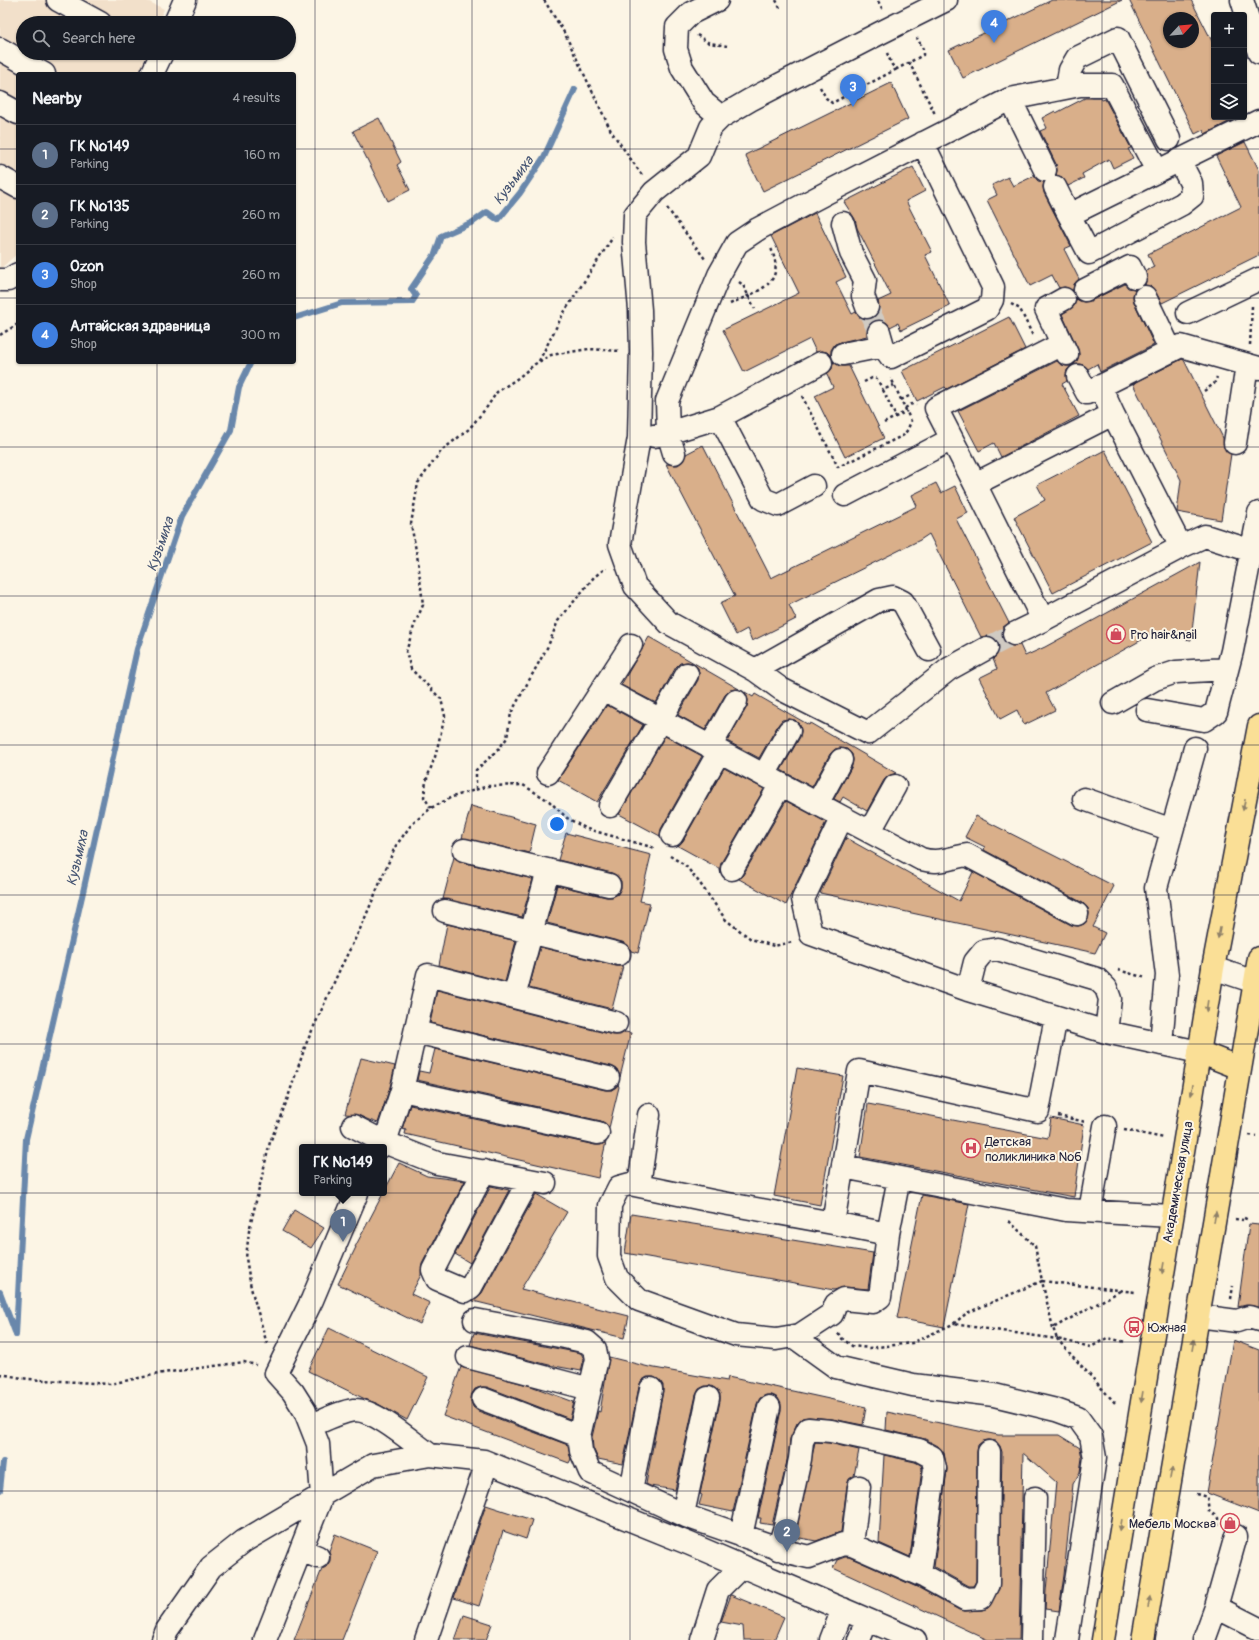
<!DOCTYPE html>
<html lang="en">
<head>
<meta charset="utf-8">
<style>
	body { margin:0; font-family:Pangolin,sans-serif; background:#242831; color:#f1f3f6 }
	.controls { position:absolute; right:12px; top:12px; display:grid; overflow:hidden; border-radius:4px; box-shadow:0 1px 3px #0004 }
	.controls button { width:36px; height:36px; display:grid; place-items:center; padding:0; border:0; border-bottom:1px solid #363941; background:#171b24; color:#f1f3f6; font:20px sans-serif }
	.compass { position:absolute; left:1163px; top:12px; width:36px; height:36px; border-radius:50%; background:#171b24; box-shadow:0 1px 3px #0004; rotate:64deg }
	.you { position:absolute; left:557px; top:824px; width:14px; height:14px; margin:-10px; border:3px solid #fff; border-radius:50%; background:#1a73e8; box-shadow:0 0 0 6px #1a73e833 }
	.badge { display:grid; place-items:center; width:26px; height:26px; border-radius:50%; background:#b45309; color:#fff; font-size:13px; font-weight:700 }
	.pin { position:absolute; translate:-50% -33px; filter:drop-shadow(0 1px 2px #0008) }
	.pin::after { content:''; position:absolute; top:21px; width:14px; height:12px; background:inherit; clip-path:polygon(0 0,100% 0,50% 100%) }
	.popup { position:absolute; left:299px; top:1144px; width:88px; height:52px; box-sizing:border-box; display:grid; place-content:center; border-radius:4px; background:#171b24; filter:drop-shadow(0 1px 3px #0005); font-size:13px; white-space:nowrap; color:#9ea1a6 }
	.popup b { font-size:15px; color:#f1f3f6 }
	.popup::after { content:''; position:absolute; left:50%; top:100%; margin-left:-8px; border:8px solid transparent; border-top-color:#171b24 }
	.list { margin:0; padding:0; list-style:none }
	h2 { display:flex; justify-content:space-between; align-items:center; height:52px; margin:0; padding:0 16px; font-size:17px }
	h2 small { font-size:13px; font-weight:400; color:#9ea1a6 }
	.list li { display:grid; grid-template-columns:26px 1fr auto; gap:12px; align-items:center; box-sizing:border-box; height:60px; padding:0 16px; border-top:1px solid #363941 }
	.list b { display:block; font-size:15px; white-space:nowrap }
	.list p { margin:0; font-size:13px; white-space:nowrap; color:#9ea1a6 }
	.list em { font-size:13px; font-style:normal; color:#9ea1a6 }
	.icon { flex:none; width:22px; height:22px; fill:none; stroke:currentColor; stroke-width:2; stroke-linecap:round; stroke-linejoin:round }
	.map { position:relative; flex:none; width:1259px; height:1640px; overflow:hidden }
	.search { position:absolute; background:#171b24; box-shadow:0 1px 3px #0004; left:16px; top:16px; width:280px; height:44px; display:flex; align-items:center; gap:10px; box-sizing:border-box; padding:0 14px; border-radius:22px; color:#9ea1a6; font-size:15px }
	.panel { position:absolute; background:#171b24; box-shadow:0 1px 3px #0004; left:16px; top:72px; width:280px; height:292px; border-radius:4px }
	.map>svg:first-child { display:block }
	.built { fill:#f2e0ca }
	.lines { fill:none; stroke-linecap:round; stroke-linejoin:round }
	.stream { stroke:#6987ab; stroke-width:6 }
	.building { fill:#d9af8a; stroke:#22223b; fill-rule:evenodd }
	.minor-tunnel { stroke:#d0cbc3; stroke-width:22; stroke-dasharray:22 11; stroke-linecap:butt }
	.minor-casing { stroke:#22223b; stroke-width:25 }
	.major-casing { stroke:#22223b; stroke-width:25 }
	.path { stroke:#22223b; stroke-width:2.5; stroke-dasharray:3 3; stroke-linecap:butt }
	.minor { stroke:#fcf5e5; stroke-width:22 }
	.major { stroke:#fadf96; stroke-width:22 }
	.oneway { fill:#8e8068 }
	.grid { fill:none; stroke:#22223b; stroke-width:1; stroke-opacity:0.55 }
	.labels { text-anchor:middle; stroke-width:4; stroke-linejoin:round; paint-order:stroke }
	.poi-label { font-size:13px; fill:#22223b; stroke:#fcf5e5; text-anchor:start }
	.street-label { font-size:13px; fill:#22223b; stroke:#fcf5e5 }
	.water-label { font-size:14px; font-style:italic; fill:#465573; stroke:#fcf5e5 }
</style>
</head>
<body>
<div class="map">
<svg width="1259" height="1640" viewBox="0 0 1259 1640">
	<rect width="100%" height="100%" fill="#fcf5e5"/>
	<filter id="ink" filterUnits="userSpaceOnUse"><feTurbulence type="fractalNoise" baseFrequency=".025" numOctaves="2"/><feDisplacementMap in="SourceGraphic" scale="8" xChannelSelector="R" yChannelSelector="G"/><feConvolveMatrix kernelMatrix="1 2 1 2 8 2 1 2 1" color-interpolation-filters="sRGB"/></filter>
	<g filter="url(#ink)">
		<path class="built" d="M0,0h145l19,9 -6,14h-135v30h124l-8,21h-121v179l-18,16z"/>
		<g class="lines">
			<path class="stream" d="M294,318l48,-15 70,-1 4,-6 -5,-7 24,-35 6,-18 32,-14 14,-10 11,8 22,-27 24,-36 31,-68
				M0,1292l15,40
				M16,1335l10,-196 57,-247 54,-243 45,-133 49,-86 8,-43 12,-25
				M0,1490l3,-28"/>
		</g>
		<path class="building" d="M1052,0h70l-159,78 -14,-28z
			M1129,0h62l23,45v72h19l1,2 -29,15 -2,-4 -8,4zM1169,18h24v24h-24z
			M891,83l17,36 -145,72 -18,-36z
			M1085,98h16l1,2 3,-1 26,49 -3,1 5,9 -20,10 -4,-9 -27,15 2,4 -16,8 -6,-9 -6,-2 1,-5 -1,-6 -16,-33 7,-3 -5,-10 13,-7 1,2z
			M379,118l22,44 -4,3 13,25 -22,11 -35,-70z
			M1245,142l14,28v85l-97,48 -10,-16 -7,-2 2,-7 -1,-7 8,-4 -6,-13 93,-47 -25,-51z
			M913,167l12,24 -19,10 26,51 -7,3 25,51 -49,24 -3,-7 -8,4 -3,-4 -5,-3h-7l-5,3 -3,6v7l-26,6 -6,2 -4,6v6l-4,-4 -5,-1 -6,1 -6,-13 -66,33 -21,-42 76,-37 -28,-57 44,-23 31,64 -10,5 16,32 4,-2 3,5 6,2h7l5,-4 2,-6 -1,-8 13,-6 -34,-67 -2,-9 -11,-17z
			M1034,176l4,5 6,1 -1,5 1,6 27,53 -7,3 15,30 -5,5 -1,7 -8,-4 -6,1 -7,-13 -22,11 -43,-86 10,-5 -5,-10 16,-8 5,9z
			M1125,284l3,4 7,1 -2,7 1,6 20,43 -54,27 -3,-8 -9,5 -4,-4 -5,-1 -6,1 4,-4 2,-6 -1,-6 -16,-35 12,-8 2,-7 8,3 6,-1z
			M1009,317l16,32 -78,40 -2,-2 -28,14 -15,-30z
			M1182,359l2,1 39,78 1,10 7,6 -10,66 -44,-8 4,-32 -48,-96z
			M833,361l6,5h10l35,72 -39,19 -30,-61 18,-9 -6,-13 5,-5z
			M1057,361l3,3 6,2h5l-4,4 -1,5 1,6 -5,3 17,32 -78,41 -7,-14 -15,8 -21,-40z
			M703,445l68,133 146,-72 -5,-11 24,-12 5,10 14,-7 13,27 -12,6 53,104 -6,4 -1,6 1,6 4,6 6,1 7,-1 5,11 20,-9 155,-85 -9,78 -37,-7 -108,60 9,17 -31,15 -7,-15 -17,9 -21,-41 18,-9 -4,-10 5,-5 1,-5 -1,-7 -5,-5 -6,-1 -6,1 -52,-103 -9,6 -131,65 7,14 -44,22 -5,-12 -11,6 -16,-32 15,-7 -69,-132 12,1 5,-4 3,-7z
			M1105,450l47,92 -99,51 -39,-76 31,-17 -8,-15z
			M649,637l90,52 -9,1 -5,5 -20,35 -27,-15 20,-35 1,-6 -1,-6 -5,-5 -6,-1 -7,1 -4,4 -20,36 -35,-18z
			M745,692l8,5 2,-3 54,31 1,-2 86,50 -8,3 -4,4 -17,31 -24,-14 -3,5 -6,-3 18,-33 1,-6 -1,-6 -5,-5 -7,-1 -5,1 -5,5 -18,33 -31,-17 19,-33 1,-6 -1,-6 -5,-5 -6,-1 -7,1 -4,5 -19,33 -32,-17 20,-34 1,-7z
			M607,705l36,20 -46,77 -39,-22z
			M665,736l37,20 -41,73 -1,7 -41,-22z
			M724,768l40,21 -43,74 -1,6 -42,-23 5,-5z
			M786,801l40,21 -40,83 -47,-26 4,-4z
			M471,806l65,18 -7,29 -67,-15z
			M976,816l138,70 -21,41 12,6 -10,20 -275,-60 26,-55 113,63 14,-29 98,53 7,1 6,-2 4,-4 1,-7 -1,-5 -5,-5 -99,-53 1,-3 -20,-10z
			M566,833l85,22 -11,46 10,2 -12,50 -7,-2 -3,-6 -6,-3 -75,-19 10,-38 49,12h6l6,-3 3,-6v-7l-4,-5 -5,-3 -54,-13z
			M454,857l7,5 72,17 -11,38 -79,-18z
			M447,924l69,17 -11,41 -66,-17z
			M540,947l76,19h7l-11,43 -83,-21z
			M437,990l176,45h7l5,-3 6,1 -11,44 -3,-8 -6,-3 -181,-43z
			M435,1049l170,41h7l6,-6 1,3 -10,41 -3,-4 -5,-3 -184,-41 2,-9 10,2z
			M361,1058l34,8 -5,21 -12,36 -9,-3 -11,-5 -13,-1z
			M797,1068l46,8 -23,129 -46,-9z
			M868,1104l180,34 3,-20 33,7 -10,72 -214,-40z
			M410,1105l185,40h6l5,-3 -8,36 -193,-44 1,-4 -4,-1z
			M399,1163l28,13 38,5 -43,83 -1,11 -10,19 19,9 -10,21 -82,-40 18,-37h-1z
			M491,1186l18,4 -39,73 -15,-9z
			M536,1194l31,18 -46,77 108,27 -5,22 -151,-37 9,-8z
			M922,1195l47,9 -25,123 -47,-9z
			M294,1210l30,18 -13,20 -29,-17z
			M631,1214l242,39 -5,36 -23,-2 -11,3 -209,-37z
			M1249,1224l10,1v82l-13,-2 -8,2z
			M329,1328l99,49 -21,43 -29,-16 -13,-5 -57,-28z
			M474,1333l107,20 3,6 -3,12 -32,-6 -79,-20z
			M1233,1340l26,10v163l-52,-20z
			M609,1357l40,10 78,14 1,-4 138,30 -3,18 -31,-6 -23,-2 -7,1 -5,5 -7,16 -2,18 -16,68 -12,-2 1,-5h-3l23,-108v-6l-3,-6 -6,-3h-6l-6,3 -3,6 -24,108 -34,-7 3,-10 -2,-1 20,-93v-7l-4,-5 -5,-3h-6l-6,3 -3,6 -21,95 -25,-4 -4,-2 17,-93v-6l-4,-5 -5,-3h-7l-6,4 -2,6 -16,77 -25,-5 -5,-11 -1,-11 6,-26 2,1z
			M461,1367l70,19 43,16 -4,17 -83,-32h-6l-6,2 -3,5 -1,7 2,6 5,4 90,34 3,14 -2,4 -126,-47z
			M887,1412l111,23h61l21,13 2,10 -2,14 -7,12 -9,91 -5,36 -14,-2 1,-18 10,-109 -33,-29 -4,187h-31l-155,-72 4,-8 8,-3h4l70,31 40,22 6,1 17,-1 6,-2 11,-19 3,-137 -2,-6 -4,-5 -7,-1 -6,1 -5,4 -1,7 -1,129 -3,5h-5l-34,-19 13,-97 -3,-17 -6,-7 -13,-7 -39,-9z
			M815,1442l14,1 30,7 -5,26 -5,3 -2,7 -6,46 -25,9 -21,-4z
			M884,1455l31,7 6,3 1,4 -12,88 -31,-14z
			M486,1505l46,15 -6,19 -23,-8 -24,75 -25,-8z
			M335,1534l42,17 -35,89h-48l28,-71 4,-2 4,-6v-5l-1,-5z
			M731,1595l53,22 -10,23h-30l-1,-14 -22,-4z
			M464,1615l28,9 -6,16h-31z"/>
		<g class="lines">
			<path class="minor-tunnel" d="M867,307l12,25
				M987,648l27,-14"/>
			<defs>
				<path id="minor" d="M58,0l42,23
					M717,0l-26,13 -14,14 -1,22 6,19 22,35 17,14
					M946,0l-66,33 -130,67 -29,17 -10,10 -12,29 -45,36 -19,23 -1,27 6,68 1,42 -2,86 -19,106 15,42 34,37 86,47 26,19 87,44 81,-64 38,-21
					M1242,0l17,53
					M175,23l10,-23
					M0,49l44,25
					M152,74l10,-21
					M1067,87l3,-17 7,-12 41,-20 51,101
					M1010,99l70,-14h32l45,86
					M0,103l18,10
					M0,177l18,10
					M1055,187l14,28 190,-94
					M1069,215l20,38 93,-49 10,-8 -1,-13 -12,-23
					M843,223l8,30 14,27 -2,16 4,11
					M0,280h8l10,-6
					M1085,290l45,-23 5,10
					M1145,297l26,54
					M1064,299l-18,10 21,45
					M1188,313l71,-34
					M879,332l4,14 8,11 96,-48 5,-9 1,-13 -70,-144
					M843,354l40,-8
					M821,363l-101,54 -52,16 -1,-32 52,-126 18,-32 21,-14 70,-37 182,-93 35,71
					M1078,376l9,17 94,-47 78,22
					M1100,386l13,28 68,133 24,-11 47,15
					M1113,414l-138,70 68,136 138,-73
					M720,417l43,82 15,6 36,-19
					M654,436l14,-3 6,20
					M1235,443l12,-78
					M975,484l-39,-76 126,-64
					M845,495l107,-56
					M1014,634l29,-14
					M755,670l124,-70 14,-3 10,5 26,48
					M603,689l239,128
					M1113,703l42,-24 21,-7 51,-3
					M1147,710l57,10 12,-8 16,-61 27,-138
					M710,747l26,-46
					M548,773l83,-128
					M764,775l25,-44
					M1084,799l88,31
					M817,804l24,-44
					M610,806l77,-132
					M870,831l25,-45
					M672,835l47,-83
					M464,850l145,35
					M732,869l49,-85
					M445,911l174,43
					M1077,914l-110,-59c-18,3 -28,9 -46,4l-79,-42 -39,82 8,35 157,56 138,42 93,20
					M1213,968l42,14 4,-1
					M968,990l7,-28 9,-11 13,-2 100,30 9,9 4,11 -4,33
					M514,997l34,-127
					M416,1032l192,46
					M1161,1044l6,-69 -11,-87 39,-140
					M402,1090l196,43
					M353,1126l31,16 53,21 108,20
					M380,1147l6,-8 16,-49 26,-115 188,48
					M843,1167l223,43 105,6
					M484,1171l-51,99 4,9 28,12 6,-4 58,-107
					M899,1178l-11,56 -55,-11 26,-152 179,40 18,-94
					M639,1185l10,-70
					M1090,1211l15,-85
					M833,1223l-121,-22 -82,-17 -11,3 -9,18 -1,51 8,22 22,22 97,35 40,4 24,-4 32,-21 4,-10 8,-5 29,3 7,-5 8,-63
					M1198,1316l39,5 12,-4 10,3
					M475,1320l90,17 22,5 8,7 2,10 -18,77 2,15 9,21 96,44 106,37 17,4 34,-13 9,1 73,32 40,22 16,-1 7,-14 1,-132
					M793,1336l43,31 77,18 81,10 62,15 22,8 13,18 4,22 -28,182
					M468,1357l122,32
					M483,1399l96,37
					M311,1426c13,-6 28,-14 43,-16 21,-1 58,32 76,45
					M631,1490l20,-101
					M683,1514l25,-116
					M741,1536l28,-129
					M852,1545l7,-58
					M778,1549l7,-22 15,-68 2,-18 6,-12 23,2 88,19 13,7 3,11 -15,106
					M301,1550l17,7
					M1216,1607l43,22
					M163,1640l4,-10 44,-63 33,-26 129,-76 57,-10 54,6 206,83 225,96
					M265,1640l57,-144 -4,-52 -13,-33 -12,-19 -17,-19 36,-73 45,-107
					M426,1640l61,-177
					M702,1640l16,-50 24,-24
					M831,1640l12,-31
					M859,1640l8,-20
					M1032,1640l3,-142
					M1204,1640l12,-33 20,-71"/>
				<path id="major" d="M1199,1052l41,16
					M1103,1640l110,-672 46,-242
					M1143,1640l116,-682"/>
			</defs>
			<use href="#minor" class="minor-casing"/>
			<use href="#major" class="major-casing"/>
			<path class="path" d="M544,0l21,34 46,97 31,44
				M776,0l5,10
				M878,1l5,9
				M697,35l12,8 18,3
				M887,53l5,12 5,4 26,-14v-6l-6,-11
				M909,62l26,52
				M820,87l6,11 6,5 65,-34
				M667,208l38,51
				M739,282l4,3 12,24
				M730,304c29,-14 58,-19 40,-58
				M1011,304l9,5 13,27
				M0,335l18,-11
				M1250,345l2,-39
				M539,361l24,-47 50,-77
				M864,382l8,-4 5,1 6,11
				M894,385l-11,5 13,27
				M1204,391l10,-7 3,-7
				M802,396l36,71 66,-32 4,-6 3,-8 -20,-43
				M901,400l8,-4
				M905,408l7,-4 4,1
				M884,423l23,-12
				M476,789v-19l21,-19 10,-13 4,-25 37,-67 10,-25 36,-44 12,-9
				M431,808l-7,-11 2,-16 9,-24 10,-41 -4,-17 -30,-30 -5,-17 8,-26 9,-21 -5,-44 -7,-37 7,-41 23,-32 28,-22 18,-22 10,-15 21,-14 17,-14 16,-9 38,-6 32,2
				M670,856l15,9 14,17 27,38 25,19 23,7 19,-4
				M1118,970l28,8
				M1058,1116l28,6
				M1124,1130l40,8
				M1249,1135l7,1
				M1244,1218l5,2
				M1235,1219l8,1
				M1009,1221l26,25 7,35 93,11
				M1120,1291l-67,37 4,11 34,8 16,-9 19,4
				M1231,1299l2,-13
				M1053,1328l-11,-47 -75,32 -14,11 104,15 59,65
				M838,1333l2,4 12,9 17,2 43,-5 41,-19
				M267,1344l-16,-56 -5,-30 3,-27 21,-89 16,-39 20,-59 35,-77 21,-42 33,-78 16,-22 20,-17 21,-11 36,-11 35,-1 26,16 18,17 20,11 68,19
				M0,1374l28,5 82,5 53,-11 81,-11 12,3
				M1196,1494l11,3 2,14 9,7v7"/>
			<use href="#minor" class="minor"/>
			<use href="#major" class="major"/>
		</g>
		<defs><path id="oneway-solid" d="M-6-.8H1V-3.2L6.5 0L1 3.2V.8H-6Z"/></defs>
		<g class="oneway">
			<use href="#oneway-solid" transform="translate(1244 805) rotate(101)"/>
			<use href="#oneway-solid" transform="translate(1219 933) rotate(101)"/>
			<use href="#oneway-solid" transform="translate(1207 1006) rotate(98)"/>
			<use href="#oneway-solid" transform="translate(1192 1090) rotate(100)"/>
			<use href="#oneway-solid" transform="translate(1215 1217) rotate(-80)"/>
			<use href="#oneway-solid" transform="translate(1163 1268) rotate(99)"/>
			<use href="#oneway-solid" transform="translate(1193 1345) rotate(-80)"/>
			<use href="#oneway-solid" transform="translate(1142 1397) rotate(99)"/>
			<use href="#oneway-solid" transform="translate(1171 1473) rotate(-80)"/>
			<use href="#oneway-solid" transform="translate(1121 1525) rotate(99)"/>
			<use href="#oneway-solid" transform="translate(1149 1602) rotate(-80)"/>
		</g>
	</g>
	<path class="grid" d="M157,0v23M315,0v1640M472,0v1640M630,0v1640M787,0v1640M944,0v1640M1102,0v1640M157,53v21M0,149h18M294,149h965M0,298h18M294,298h965M157,362v1278M0,447h1259M0,596h1259M0,745h1259M0,895h1259M0,1044h1259M0,1193h1259M0,1342h1259M0,1491h1259"/>
	<defs>
		<symbol id="shop-ring" viewBox="-11 -11 22 22"><circle r="9.5" fill="#fcf5e5" stroke="#d1495b" stroke-width="1.5"/><path d="M-5-2.5h2.3a2.7 3.5 0 0 1 5.4 0H5L5.5 6h-11ZM-1.5-2.5h3a1.5 2.3 0 0 0-3 0Z" fill="#d1495b"/></symbol>
		<symbol id="hospital-ring" viewBox="-11 -11 22 22"><circle r="9.5" fill="#fcf5e5" stroke="#d1495b" stroke-width="1.5"/><path d="M-5-5h3v3.5h4V-5h3V5h-3V1.5h-4V5h-3Z" fill="#d1495b"/></symbol>
		<symbol id="bus-ring" viewBox="-11 -11 22 22"><circle r="9.5" fill="#fcf5e5" stroke="#d1495b" stroke-width="1.5"/><path d="M-5-6H5V4H4V6H2V4H-2V6H-4V4H-5ZM-3.5-4V0h7V-4ZM-3.5 1.2v1.5H-2V1.2ZM2 1.2v1.5H3.5V1.2Z" fill="#d1495b"/></symbol>
	</defs>
	<g fill-rule="evenodd">
		<use href="#shop-ring" x="1105" y="623" width="22" height="22"/>
		<use href="#hospital-ring" x="960" y="1137" width="22" height="22"/>
		<use href="#bus-ring" x="1123" y="1316" width="22" height="22"/>
		<use href="#shop-ring" x="1219" y="1512" width="22" height="22"/>
	</g>
	<g class="labels">
		<g class="poi-label">
			<text x="1130" y="639">Pro hair&amp;nail</text>
			<text x="985" y="1146">Детская<tspan x="985" dy="15">поликлиника №6</tspan></text>
			<text x="1148" y="1332">Южная</text>
			<text x="1216" y="1528" text-anchor="end">Мебель Москва</text>
		</g>
		<g class="street-label">
			<text transform="translate(1177 1182) rotate(-80)" y="5">Академическая улица</text>
		</g>
		<g class="water-label">
			<text transform="translate(513 180) rotate(-53)" y="5">Кузьмиха</text>
			<text transform="translate(160 544) rotate(-71)" y="5">Кузьмиха</text>
			<text transform="translate(77 858) rotate(-77)" y="5">Кузьмиха</text>
		</g>
	</g>
</svg>
<div class="controls">
<button>+</button>
<button>−</button>
<button><svg class="icon" aria-label="layers" viewBox="0 0 24 24"><path d="M12 4l9 5-9 5-9-5zM3 14l9 5 9-5"/></svg></button>
</div>
<svg class="compass" viewBox="-18 -18 36 36"><path d="M0-13l5 13h-10z" fill="#e53935"/><path d="M0 13l5-13h-10z" fill="#9ea1a6"/></svg>
<div class="you"></div>
<div class="pin badge" style="left:343px;top:1242px;background:#5c6f8a">1</div>
<div class="popup"><b>ГК №149</b>Parking</div>
<div class="pin badge" style="left:787px;top:1552px;background:#5c6f8a">2</div>
<div class="pin badge" style="left:853px;top:107px;background:#3f7fe0">3</div>
<div class="pin badge" style="left:994px;top:43px;background:#3f7fe0">4</div>
<div class="search"><svg class="icon" aria-label="search" viewBox="0 0 24 24"><circle cx="10" cy="10" r="6"/><path d="M15 15l6 6"/></svg>Search here</div>
<section class="panel">
<h2>Nearby<small>4 results</small></h2>
<ul class="list">
<li><span class="badge" style="background:#5c6f8a">1</span><div><b>ГК №149</b><p>Parking</p></div><em>160 m</em></li>
<li><span class="badge" style="background:#5c6f8a">2</span><div><b>ГК №135</b><p>Parking</p></div><em>260 m</em></li>
<li><span class="badge" style="background:#3f7fe0">3</span><div><b>Ozon</b><p>Shop</p></div><em>260 m</em></li>
<li><span class="badge" style="background:#3f7fe0">4</span><div><b>Алтайская здравница</b><p>Shop</p></div><em>300 m</em></li>
</ul>
</section>
</div>
</body>
</html>
